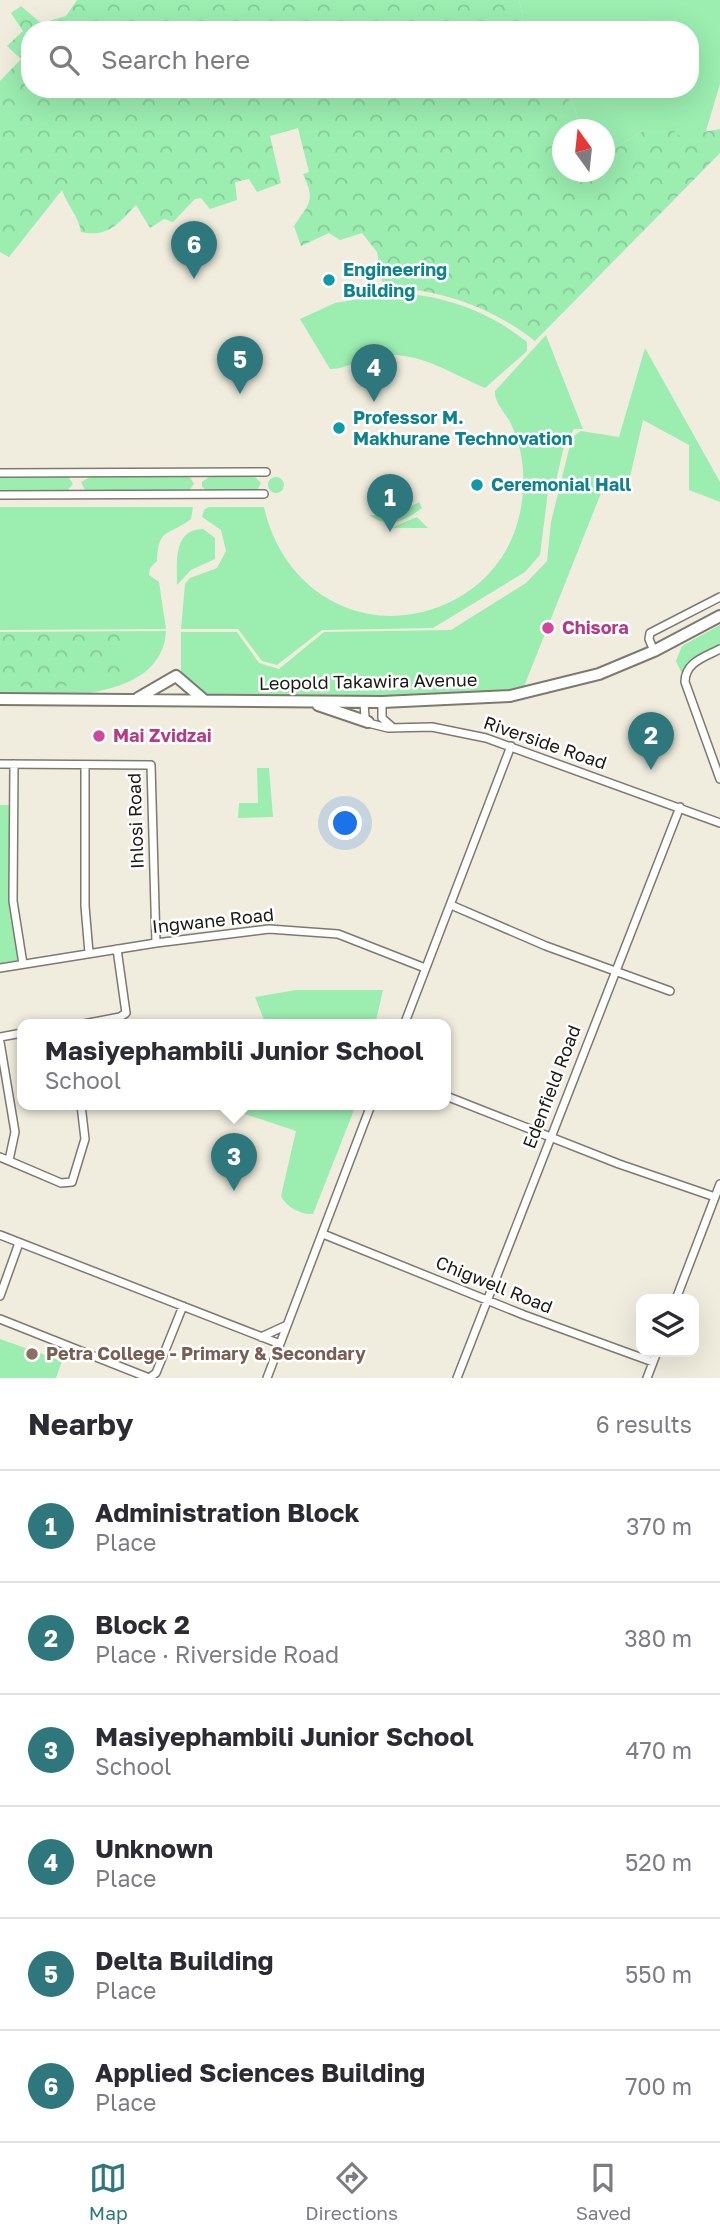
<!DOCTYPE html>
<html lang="en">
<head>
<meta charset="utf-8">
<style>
	body { margin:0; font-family:"Golos Text",sans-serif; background:#f7f7f7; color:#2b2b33 }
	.controls { position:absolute; right:21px; bottom:21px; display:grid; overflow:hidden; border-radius:14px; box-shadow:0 7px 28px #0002 }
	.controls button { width:63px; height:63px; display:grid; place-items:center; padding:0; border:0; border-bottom:2px solid #e1e1e2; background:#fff; color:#2b2b33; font:35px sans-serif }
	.compass { position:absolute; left:552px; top:119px; width:63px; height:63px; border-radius:50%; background:#fff; box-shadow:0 7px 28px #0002; rotate:345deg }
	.you { position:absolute; left:346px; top:824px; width:24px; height:24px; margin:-18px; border:5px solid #fff; border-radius:50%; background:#1a73e8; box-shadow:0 0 0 10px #1a73e833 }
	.badge { display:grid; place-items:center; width:46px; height:46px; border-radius:50%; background:#2d777d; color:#fff; font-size:23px; font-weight:700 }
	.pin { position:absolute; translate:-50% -58px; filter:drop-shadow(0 2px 4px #0008) }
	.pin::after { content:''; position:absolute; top:37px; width:24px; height:21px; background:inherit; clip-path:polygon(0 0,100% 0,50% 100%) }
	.popup { position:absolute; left:17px; top:1019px; width:434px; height:91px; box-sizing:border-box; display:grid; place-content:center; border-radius:14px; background:#fff; filter:drop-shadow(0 2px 5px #0005); font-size:23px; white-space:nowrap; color:#7c7c81 }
	.popup b { font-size:26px; color:#2b2b33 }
	.popup::after { content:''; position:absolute; left:50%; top:100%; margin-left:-14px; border:14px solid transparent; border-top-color:#fff }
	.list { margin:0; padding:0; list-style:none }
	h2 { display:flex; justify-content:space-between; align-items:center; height:91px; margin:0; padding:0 28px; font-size:30px }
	h2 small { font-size:23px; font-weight:400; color:#7c7c81 }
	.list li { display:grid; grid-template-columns:46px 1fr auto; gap:21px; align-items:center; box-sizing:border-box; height:112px; padding:0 28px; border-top:2px solid #e1e1e2 }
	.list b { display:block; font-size:26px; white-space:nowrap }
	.list p { margin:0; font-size:23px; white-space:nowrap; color:#7c7c81 }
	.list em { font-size:23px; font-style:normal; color:#7c7c81 }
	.icon { flex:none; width:38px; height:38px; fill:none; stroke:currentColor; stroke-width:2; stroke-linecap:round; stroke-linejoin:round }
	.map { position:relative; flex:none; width:720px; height:1378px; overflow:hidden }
	.search { position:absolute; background:#fff; box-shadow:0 7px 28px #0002; left:21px; right:21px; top:21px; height:77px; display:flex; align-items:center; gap:18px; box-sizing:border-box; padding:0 24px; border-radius:28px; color:#7c7c81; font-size:26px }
	.sheet { height:763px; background:#fff }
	nav { display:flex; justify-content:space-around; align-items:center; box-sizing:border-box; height:98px; border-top:2px solid #e1e1e2; background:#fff; font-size:19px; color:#7c7c81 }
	nav a { display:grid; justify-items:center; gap:4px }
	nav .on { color:#2d777d }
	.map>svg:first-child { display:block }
	.green { fill:#9bedb0 }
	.forest { fill:url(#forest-crowns) }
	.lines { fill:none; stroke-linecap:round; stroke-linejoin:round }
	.minor-casing { stroke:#7d7a6d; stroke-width:10 }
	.highway-casing { stroke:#7d7a6d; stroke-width:14 }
	.minor { stroke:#fff; stroke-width:7 }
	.highway { stroke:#fff; stroke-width:10 }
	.culture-dot { fill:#0f9aa8; stroke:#fff; stroke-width:2.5 }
	.hotel-dot { fill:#d1479c; stroke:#fff; stroke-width:2.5 }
	.education-dot { fill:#8d6e63; stroke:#fff; stroke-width:2.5 }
	.labels { text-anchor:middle; stroke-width:5; stroke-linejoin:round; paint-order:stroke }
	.culture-label { font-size:18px; font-weight:bold; fill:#0d838f; stroke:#fff; text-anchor:start }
	.hotel-label { font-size:18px; font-weight:bold; fill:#b23c85; stroke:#fff; text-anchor:start }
	.street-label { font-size:18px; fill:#1b1a15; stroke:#fff }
	.education-label { font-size:18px; font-weight:bold; fill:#785e54; stroke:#fff; text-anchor:start }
</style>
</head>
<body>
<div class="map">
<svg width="720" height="1378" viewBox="0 0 720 1378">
	<defs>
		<pattern id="forest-crowns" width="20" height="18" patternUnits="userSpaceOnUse" patternTransform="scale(1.75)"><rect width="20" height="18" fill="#9bedb0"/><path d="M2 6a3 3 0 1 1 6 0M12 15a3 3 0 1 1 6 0" fill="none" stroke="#85cb96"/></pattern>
	</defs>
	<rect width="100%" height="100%" fill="#f0edde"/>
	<path class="green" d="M519,0h201v84l-14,47 -19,11 -41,-13 -29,18 -12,-2 -1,-15 -25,-1 -4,-21 -14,-19h129v-59h-164z
		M395,293c48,2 94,18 132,49v9l-42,37c-33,-14 -64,-36 -103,-33 -18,1 -36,15 -52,14l-30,-50 35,-16z
		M546,335l37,94h-9l-10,17 -8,35 -8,10 -8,64 -15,17 -92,56 -111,2 -45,35 -15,-4 -24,-32h-57l4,-45 5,-6 27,-10 9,-17 -5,-21 -19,-13 2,-7 5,-3h55c20,90 109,136 192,92 27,-15 47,-37 58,-66 13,-34 13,-77 -3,-109 -5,-11 -17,-21 -16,-33z
		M645,348l75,134v20l-31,-12v-45l-46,-25 -13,57 -23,1 -84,211 -129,9 -184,-1 -11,-2 -18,-16v-47h56l22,31 20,6 45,-37 127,-2 75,-47 21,-22 4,-39 21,-85 9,-6 38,6z
		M0,476h68l5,8 -7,8h-66z
		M92,476l98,1 4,7 -6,8h-102l-5,-10z
		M254,476l7,7 -4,8 -48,1 -7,-5v-5l7,-5z
		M268 485a8 8 0 1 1 16 0a8 8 0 1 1-16 0Z
		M419,502l3,6c-17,13 -34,21 -53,7h28z
		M0,507h193l-2,12c-22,17 -33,8 -34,42l-7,7 -1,7 10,7 7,47 -166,1z
		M417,517l11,11h-37z
		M203,529l12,9v21l-24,11 -14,15c0,-22 -4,-56 26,-56z
		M720,625v22l-30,16 -8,11 -6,-13 6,-15z
		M166,631c-4,72 -116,66 -166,65v-64z
		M257,768h12l4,49 -35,1 1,-15h19z
		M0,805h12v96l8,56 -3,6 -17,3z
		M296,990h87l-8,35h-109l-11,-28z
		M240,1105h116l-43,109c-12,1 -27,-7 -32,-18l15,-65 -57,-19z
		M0,1339l62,22 -6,17h-56z"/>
	<path class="forest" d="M77,0h442l7,30h-496v59h531l14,19 4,21 -17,1v42h42l1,-27 12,2 29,-18 23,-2 18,15 16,-10 17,-3v24l-185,188c-45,-35 -96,-52 -152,-54l-6,-35 -15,-19 -22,7 -11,-7 -28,13 -7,-20c15,-23 22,-24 9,-52l6,-2 -11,-44 -28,8 11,47 -24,9 -8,-13 -14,3 2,18 -27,9 -9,-11 -6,1 -22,23 -9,-3 -14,9 -14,-23c-17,18 -28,33 -55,27 -2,-15 -14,-27 -19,-42l-53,67 -9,-5v-171l21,-22 -14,-13 16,-15 -12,-18 10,-7 20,17 25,-7z
		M0,633h119l7,15 -4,23 -27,7 -18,12 -8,-5 -25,5 -44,-7z"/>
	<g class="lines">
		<defs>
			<path id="minor" d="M0,473l266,-1
				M0,495l264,-1
				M720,649c-15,8 -35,13 -35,33l35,97
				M654,651l-5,-12 1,-6 70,-36
				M364,702l1,16 7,6 16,4 44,-1 54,11 234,85
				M382,702v16l9,8
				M0,764l151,1 5,178
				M14,764l-1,137 10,63
				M85,765v141l4,47
				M451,905l95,41 124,45
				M0,968l156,-25 113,-14 69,5 87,34
				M78,1025l42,-8 6,-4 -9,-64
				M404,1025l107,-279
				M0,1037l22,-4
				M0,1042l15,90 -6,28
				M446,1096l173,68 96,33
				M0,1157l61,26 11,-1 13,-43 -4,-34
				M323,1234l201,81 129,47
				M0,1235l280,109
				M0,1296l19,-53
				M676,1299l44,-115
				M0,1319l149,59 7,-5 27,-67
				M261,1337l24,-11
				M267,1378l104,-273
				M457,1378l223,-571
				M647,1378l10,-26"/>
			<path id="highway" d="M138,698l38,-22 28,24
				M0,699l382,3 128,-6 89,-22 55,-23 66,-35
				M318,705l50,17"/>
		</defs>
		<use href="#minor" class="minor-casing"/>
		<use href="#highway" class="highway-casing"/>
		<use href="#minor" class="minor"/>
		<use href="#highway" class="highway"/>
	</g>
	<g class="culture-dot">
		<circle cx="329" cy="280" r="7"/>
		<circle cx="339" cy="428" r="7"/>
		<circle cx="477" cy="485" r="7"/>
	</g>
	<g class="hotel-dot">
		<circle cx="548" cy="628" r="7"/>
		<circle cx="99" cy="736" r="7"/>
	</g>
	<circle class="education-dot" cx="32" cy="1354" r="7"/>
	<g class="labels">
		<g class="culture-label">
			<text x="343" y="276">Engineering<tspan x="343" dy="21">Building</tspan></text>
			<text x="353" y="424">Professor M.<tspan x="353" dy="21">Makhurane Technovation</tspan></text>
			<text x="491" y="491">Ceremonial Hall</text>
		</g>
		<g class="hotel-label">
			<text x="562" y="634">Chisora</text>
			<text x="113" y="742">Mai Zvidzai</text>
		</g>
		<g class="street-label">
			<text transform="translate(368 682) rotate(-1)" y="6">Leopold Takawira Avenue</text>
			<text transform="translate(545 743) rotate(19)" y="6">Riverside Road</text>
			<text transform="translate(136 821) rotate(-92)" y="6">Ihlosi Road</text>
			<text transform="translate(213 921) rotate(-6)" y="6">Ingwane Road</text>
			<text transform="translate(552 1087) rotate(-69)" y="6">Edenfield Road</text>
			<text transform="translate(494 1285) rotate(22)" y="6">Chigwell Road</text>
		</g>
		<g class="education-label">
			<text x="46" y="1360">Petra College - Primary &amp; Secondary</text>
		</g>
	</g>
</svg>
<div class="controls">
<button><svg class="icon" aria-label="layers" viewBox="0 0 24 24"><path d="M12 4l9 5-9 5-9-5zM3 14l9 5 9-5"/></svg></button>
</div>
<svg class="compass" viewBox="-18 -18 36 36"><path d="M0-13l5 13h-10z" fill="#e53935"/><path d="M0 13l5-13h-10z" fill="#7c7c81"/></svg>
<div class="you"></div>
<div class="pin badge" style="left:390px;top:532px">1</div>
<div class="pin badge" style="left:651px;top:770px">2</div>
<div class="pin badge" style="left:234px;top:1191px">3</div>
<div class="popup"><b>Masiyephambili Junior School</b>School</div>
<div class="pin badge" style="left:374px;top:402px">4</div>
<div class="pin badge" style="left:240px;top:394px">5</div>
<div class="pin badge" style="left:194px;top:279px">6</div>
<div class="search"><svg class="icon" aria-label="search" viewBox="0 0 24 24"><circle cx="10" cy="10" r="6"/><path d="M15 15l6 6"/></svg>Search here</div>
</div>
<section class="sheet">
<h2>Nearby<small>6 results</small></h2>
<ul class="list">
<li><span class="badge">1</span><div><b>Administration Block</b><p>Place</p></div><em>370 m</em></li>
<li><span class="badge">2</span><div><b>Block 2</b><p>Place · Riverside Road</p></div><em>380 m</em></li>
<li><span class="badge">3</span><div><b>Masiyephambili Junior School</b><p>School</p></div><em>470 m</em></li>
<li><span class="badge">4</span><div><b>Unknown</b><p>Place</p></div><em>520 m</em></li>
<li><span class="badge">5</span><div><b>Delta Building</b><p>Place</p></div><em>550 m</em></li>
<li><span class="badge">6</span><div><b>Applied Sciences Building</b><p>Place</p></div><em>700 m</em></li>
</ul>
</section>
<nav>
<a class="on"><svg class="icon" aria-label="map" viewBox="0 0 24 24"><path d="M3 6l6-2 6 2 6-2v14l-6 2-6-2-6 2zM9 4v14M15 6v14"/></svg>Map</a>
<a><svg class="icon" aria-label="directions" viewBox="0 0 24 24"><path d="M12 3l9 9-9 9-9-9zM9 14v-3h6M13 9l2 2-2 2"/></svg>Directions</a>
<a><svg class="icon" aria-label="saved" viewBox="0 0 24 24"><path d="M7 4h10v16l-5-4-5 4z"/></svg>Saved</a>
</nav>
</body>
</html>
